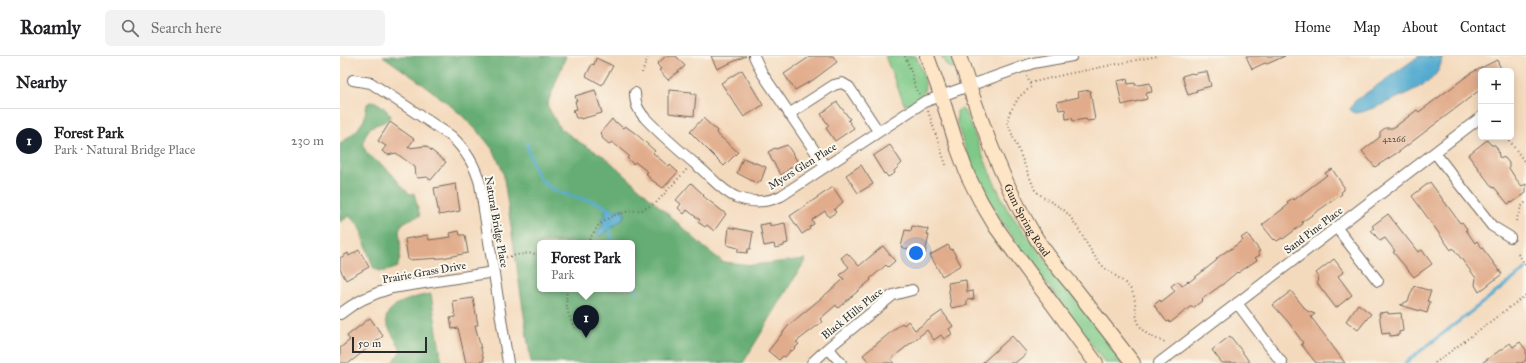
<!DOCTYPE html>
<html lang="en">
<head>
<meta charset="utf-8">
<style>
	body { margin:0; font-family:"IM FELL Great Primer",serif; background:#f2f2f2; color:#202124 }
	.controls { position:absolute; right:12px; top:12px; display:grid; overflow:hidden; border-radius:6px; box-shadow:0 2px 10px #0003 }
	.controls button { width:36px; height:36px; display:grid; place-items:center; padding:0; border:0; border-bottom:1px solid #e0e0e0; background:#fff; color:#202124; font:20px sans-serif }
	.scale { position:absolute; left:12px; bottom:10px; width:75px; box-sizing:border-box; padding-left:4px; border:2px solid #2b2b2b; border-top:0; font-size:11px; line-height:14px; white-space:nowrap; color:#2b2b2b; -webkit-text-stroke:3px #fbf7ec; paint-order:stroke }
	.you { position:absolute; left:576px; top:197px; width:14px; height:14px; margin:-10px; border:3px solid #fff; border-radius:50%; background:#1a73e8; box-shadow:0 0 0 6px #1a73e833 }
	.badge { display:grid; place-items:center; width:26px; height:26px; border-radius:50%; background:#111827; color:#fff; font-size:13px; font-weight:700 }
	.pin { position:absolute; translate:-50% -33px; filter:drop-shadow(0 1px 2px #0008) }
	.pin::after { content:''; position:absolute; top:21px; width:14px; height:12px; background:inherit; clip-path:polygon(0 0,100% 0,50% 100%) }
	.popup { position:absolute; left:197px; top:184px; width:98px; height:52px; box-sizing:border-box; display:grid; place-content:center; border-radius:6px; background:#fff; filter:drop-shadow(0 1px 3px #0005); font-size:13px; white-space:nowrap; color:#757577 }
	.popup b { font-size:15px; color:#202124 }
	.popup::after { content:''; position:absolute; left:50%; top:100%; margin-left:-8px; border:8px solid transparent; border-top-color:#fff }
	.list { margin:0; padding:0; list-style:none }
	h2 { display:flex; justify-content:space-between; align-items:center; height:52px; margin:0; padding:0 16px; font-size:17px }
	h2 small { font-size:13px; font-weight:400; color:#757577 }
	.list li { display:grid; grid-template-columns:26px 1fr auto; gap:12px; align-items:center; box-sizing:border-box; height:64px; padding:0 16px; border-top:1px solid #e0e0e0 }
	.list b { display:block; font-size:15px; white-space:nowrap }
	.list p { margin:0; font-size:13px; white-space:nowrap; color:#757577 }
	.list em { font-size:13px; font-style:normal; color:#757577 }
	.icon { flex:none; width:22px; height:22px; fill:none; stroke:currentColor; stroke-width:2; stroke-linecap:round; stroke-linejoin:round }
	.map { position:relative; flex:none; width:1186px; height:307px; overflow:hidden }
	header { display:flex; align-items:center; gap:24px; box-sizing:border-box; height:56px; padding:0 20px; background:#fff; border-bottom:1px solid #e0e0e0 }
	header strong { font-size:19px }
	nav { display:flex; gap:22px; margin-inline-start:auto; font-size:14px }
	.search { width:280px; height:36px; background:#f2f2f2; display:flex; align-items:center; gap:10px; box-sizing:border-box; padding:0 14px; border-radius:6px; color:#757577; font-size:15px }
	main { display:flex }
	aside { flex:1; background:#fff }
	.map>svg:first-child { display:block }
	.green { fill:#7ec987; stroke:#547a59 }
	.forest { fill:#66ad74; stroke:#486c50; fill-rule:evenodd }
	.water { fill:#52aacf; stroke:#3e6a7d }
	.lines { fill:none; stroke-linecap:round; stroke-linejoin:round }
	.stream { stroke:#52aacf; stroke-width:3 }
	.building { fill:#e1ac8b }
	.minor-casing { stroke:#71685e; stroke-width:12 }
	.secondary-casing { stroke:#71685e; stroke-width:16 }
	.path { stroke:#71685e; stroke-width:2; stroke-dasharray:1 3; stroke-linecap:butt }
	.minor { stroke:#fff; stroke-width:10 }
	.secondary { stroke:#fde5c5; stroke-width:14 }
	.labels { text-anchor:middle; stroke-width:4; stroke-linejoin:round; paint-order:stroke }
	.number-label { font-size:9px; fill:#584b43 }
	.street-label { font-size:11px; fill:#2b2b2b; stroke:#fbf7ec }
</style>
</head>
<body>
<header>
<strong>Roamly</strong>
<div class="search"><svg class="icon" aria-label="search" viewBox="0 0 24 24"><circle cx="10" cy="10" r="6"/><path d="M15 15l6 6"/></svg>Search here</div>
<nav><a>Home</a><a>Map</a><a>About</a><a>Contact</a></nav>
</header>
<main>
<aside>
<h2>Nearby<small></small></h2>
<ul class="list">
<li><span class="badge">1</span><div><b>Forest Park</b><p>Park · Natural Bridge Place</p></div><em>230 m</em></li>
</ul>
</aside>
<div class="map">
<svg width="1186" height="307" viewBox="0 0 1186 307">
	<rect width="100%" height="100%" fill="#fbf7ec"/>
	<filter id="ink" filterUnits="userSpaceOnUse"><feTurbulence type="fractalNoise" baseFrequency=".025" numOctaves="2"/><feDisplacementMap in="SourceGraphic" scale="8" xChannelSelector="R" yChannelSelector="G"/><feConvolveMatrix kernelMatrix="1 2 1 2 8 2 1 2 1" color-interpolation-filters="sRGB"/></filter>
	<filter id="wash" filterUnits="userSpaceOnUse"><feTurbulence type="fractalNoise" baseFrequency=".012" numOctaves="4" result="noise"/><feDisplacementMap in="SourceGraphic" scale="16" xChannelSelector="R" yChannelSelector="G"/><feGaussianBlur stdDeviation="0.9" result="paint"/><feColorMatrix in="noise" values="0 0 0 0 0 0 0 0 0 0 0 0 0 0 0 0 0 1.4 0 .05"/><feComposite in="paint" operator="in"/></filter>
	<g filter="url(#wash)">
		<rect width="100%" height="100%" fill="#f4dabd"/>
		<path class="green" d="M545,0h31c4,10 13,27 7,37 -4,6 -12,9 -18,13z
			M601,0h11l2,6 -1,7 -6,-3z
			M620,52l4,3 4,7 21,53 18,38 117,154h-19l-105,-143 -28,-52 -15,-44v-13z"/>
		<path class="forest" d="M43,0h183l-19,49 12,22 20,15 26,15 100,91 18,14 29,3 54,-6 -63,104h-212l-28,-191c-3,-7 -6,-16 -10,-22 -29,-40 -71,-66 -110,-94zM200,187h92v46h-92z
			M33,45c8,3 13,8 18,15 -3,2 -5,5 -7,6 -6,3 -13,3 -16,9 -14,22 8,27 21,40 7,7 12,16 21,23l4,-1 6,23c-7,2 -19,5 -21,14 0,2 1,6 1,9 1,10 1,19 -3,28 -9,4 -17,7 -24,0l-14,-42 -10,-9 -9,6v-78l17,-14 7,-10 3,-16z
			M91,238l11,69h-49l8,-13c-3,-8 -15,-23 -15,-31 2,-17 33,-23 45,-25z"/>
		<path class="water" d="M1079,0l23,1c-1,10 -5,18 -13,24 -8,7 -61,31 -72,32 -3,0 -5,-1 -7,-4l5,-8z
			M269,150l6,5 8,-3 2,7 -4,6 -21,15 -3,-3 6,-8 -2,-6 5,-3 -2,-4z"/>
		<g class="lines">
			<path class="stream" d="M187,87c9,43 20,48 61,57 8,2 16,4 21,11
				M270,171c0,6 0,11 5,16
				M292,229l5,7
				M1065,307l121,-94"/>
		</g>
		<g id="blocks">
			<path class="building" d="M326,0h10l9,10 -17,14 -9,-10 2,-1 -4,-5z
				M371,0h35l-29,13z
				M471,0h22l4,6 -24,18 -18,10 -11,-16z
				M906,0h39l-18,8 -2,-1 -13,6z
				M256,2l17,8 -11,19 -16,-9 6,-12 2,1z
				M1157,4l5,11h-21v18l-81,62 -25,16 -13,-16 18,-14v-5l5,-4h7l4,-2 21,-16 2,2 52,-39z
				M402,14l21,35 -19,12 -23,-34z
				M862,16h5l4,14 -15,4 1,2 -9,3 -6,-19 10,-3 1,1z
				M787,23l1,5 7,-1v2h3l12,-2 2,9 -6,1 1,6 -25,6 -5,-24z
				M255,34l7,23 -21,6v-1h-5l-3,-8 4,-1 -2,-8h2l-2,-5z
				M329,34l23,2 -1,2h5l-2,22 -25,-3z
				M750,34l5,30 -8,1 -1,-2 -13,2 -1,-3 -6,1 -1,-10 -6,1 -2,-8 22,-5 -1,-5z
				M497,46l13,17 -2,1 6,8 -19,13 -9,-13 3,-2 -8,-12z
				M363,62l14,13 -1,2 22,19 -14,14 -34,-34z
				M272,63l3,4 1,-1 7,6 2,-2 10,7 20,18 -2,2 15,13 2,-1 8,7 -15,16 -14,-10 -3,-5 2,-1 -13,-10 -2,2 -6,-6 2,-2 -17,-14 -3,2 -7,-6 1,-2 -3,-3z
				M50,66l24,17 -6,9 18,-2 20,16 -15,18 -4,-3 -9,1 -2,-2 -1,-9 -19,-14 -8,2 -6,-4 4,-5 -8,-5z
				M1147,84l4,5h4l3,5 1,7 6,1 4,5v5l7,11 6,7 4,-2v9l-14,10 -1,-1 -3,2 -14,-17 -1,1 -25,-33z
				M447,89l11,17 -17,13 -11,-18h1l-3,-5 7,-4 1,1z
				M550,89l12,18 -8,8 1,2 -7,4 -3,-4 -1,1 -11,-18z
				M403,102l23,9 -5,14h-2l-1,3 -21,-11z
				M521,109l12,19 -15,9 -12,-18z
				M992,113l12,18v3l-3,2 1,2 -40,28 1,2 -20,15 -1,-1 -5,3 -2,-2 -1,1 -12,-15 26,-20 -1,-3 6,-4 1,2 33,-25 -2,-2z
				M1090,126l30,41 2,-1 5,7 -1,1 9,13 2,-2 25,33 -23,18 -4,-7 1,-7 -23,-30 -2,2 -39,-54z
				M351,127l13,12 -1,1 23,18 -12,17 -7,-6 -2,2 -7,-5 2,-2 -13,-10 -3,4 -6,-6 3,-4 -5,-4z
				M116,128l4,27 -21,4 -5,-27z
				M493,131l10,15 -9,8 2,2 -7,5 -4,-6 -13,9 2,4 -5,3 1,2 -8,5 -12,-18z
				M1048,158l30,38 4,-2 10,14 -18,13 -21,-25 2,-1 -10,-13 -5,3 -9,-11 3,-2 -2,-2z
				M430,167v3l15,-3 3,20 -4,1v2l-9,2 -1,-4 -10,2 -4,-21z
				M572,170l16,3 -1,6h2l-4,19 -24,-7 4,-17 6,1z
				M389,171l24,5 -3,17h-2l-1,4 -9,-1v-4l-11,-3z
				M119,175l1,4h5l3,18 -26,5 -34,2 -3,-21 23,-4 1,5 22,-3 -1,-4z
				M907,178l13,17 -2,1 2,3 -5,3 2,2 -19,13 -1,-1 -14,12 -21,15 1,1 -10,8 -1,-1h-2l-20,16 -1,-2 -2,1 -13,-17 6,-5 1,2 14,-11 -4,-5 7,-5 4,5 6,-5 1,1 27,-21 1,-3 11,-8v1l15,-11 -2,-2z
				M608,189l3,5 1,-1 9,16 -19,11 -12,-21z
				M543,190l12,15 -7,6 -2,-2 -16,14 1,1 -33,28 -2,-3 -16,14 2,3 -26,20 3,2 -7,7 -1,-1 -6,7 -2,-1 -4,4 -11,-9 21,-26 55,-46 -4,-4 9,-8 -8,-9 6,-5 12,13z
				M19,194l10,17 -23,13 -6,-11v-11l8,-5 1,3z
				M994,203l10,13 -6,4 14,19 -16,13 -19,-25 1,-7 -2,-3z
				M626,224l1,12 6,-1 1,8 -7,1v5l-16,3 -3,-25z
				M1074,230l17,5 -4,10 3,1 -3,11 -27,-8 8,-4z
				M951,235l16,20 8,3 -4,3 34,46h-29l-15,-19 2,-1 -14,-20 -16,-18z
				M133,242l5,27h-3l9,36 -18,2 -8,-35 -6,1 -2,-11 5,-1 -2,-16z
				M1018,248l13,10 -13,16 -12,-9z
				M602,255l11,15 -4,3 3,5 -8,5 -3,-4 -7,5 -7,-10 -36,29 3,4h-24l-7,-8 39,-32 2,2 4,-4 7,9z
				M1048,256v2l13,-1 2,18 -4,1v3l-9,1v-3l-8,1 -3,-21z
				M30,262l13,18 -34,27h-9v-15l10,-8 -3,-4z
				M672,280l15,17 -12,10h-33z
				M890,280l11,14 9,13h-28l-10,-13z
				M1180,286l6,8v10l-4,3h-40l28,-20 3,4z"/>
		</g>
	</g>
	<g filter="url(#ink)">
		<use href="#blocks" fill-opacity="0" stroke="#71685e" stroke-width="1"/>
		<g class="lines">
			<defs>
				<path id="minor" d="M414,0l8,17 63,93
					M13,24l18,3 80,53c15,14 24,29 29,48l28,179
					M295,37c0,11 3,17 10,25 17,18 36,34 55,50 11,9 22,23 36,29 15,6 30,6 45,-1l143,-94 109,-39 39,-7
					M449,58l45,-29 8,-2 7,4 29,44
					M1095,97l57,73 18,11
					M996,171l42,54
					M897,247l45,60
					M0,258c16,-13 32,-20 52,-26l102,-16
					M488,292l13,15
					M472,307l16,-15 65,-53 19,-5
					M819,307l322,-246"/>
				<g id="secondary">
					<path d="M587,0l14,39 17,54 10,27 12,24 16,27 21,29 79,107"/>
					<path id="s1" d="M619,0c20,60 41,122 74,177 11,19 26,36 40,53 20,26 40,51 60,77"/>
				</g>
			</defs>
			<use href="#minor" class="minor-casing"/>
			<use href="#secondary" class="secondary-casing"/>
			<path class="path" d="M565,0l7,18 3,14 4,6
				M302,17l6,-17
				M687,20l4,11 -12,10 -10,17 -2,8 28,68c9,10 23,14 32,23 13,15 20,34 32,49 8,10 21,15 30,25 12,14 0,32 18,47 6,4 13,6 19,9
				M690,27l37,-9 90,-18
				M588,55l18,54
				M1167,81l19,27
				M1176,165l5,-14 5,-5
				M247,187l11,-17 12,-9 19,-6 13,-1 14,-7 32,-35
				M1178,198l8,12
				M162,202c13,-2 25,-7 38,-3
				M227,233c-2,17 1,27 9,42
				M1095,307l91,-68"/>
			<use href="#minor" class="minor"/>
			<use href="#secondary" class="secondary"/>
		</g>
	</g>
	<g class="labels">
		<g class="number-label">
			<text x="1054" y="86">42266</text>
		</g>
		<g class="street-label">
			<text transform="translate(462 110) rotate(-32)" y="4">Myers Glen Place</text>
			<text dy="4" stroke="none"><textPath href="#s1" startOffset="178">Gum Spring Road</textPath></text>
			<text transform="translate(157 166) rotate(80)" y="4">Natural Bridge Place</text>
			<text transform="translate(973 174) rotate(-37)" y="4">Sand Pine Place</text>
			<text transform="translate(84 216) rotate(-10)" y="4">Prairie Grass Drive</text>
			<text transform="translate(512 257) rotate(-39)" y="4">Black Hills Place</text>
		</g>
	</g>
</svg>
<div class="controls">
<button>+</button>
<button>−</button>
</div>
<div class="scale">50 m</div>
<div class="you"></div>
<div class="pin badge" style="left:246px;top:282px">1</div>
<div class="popup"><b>Forest Park</b>Park</div>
</div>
</main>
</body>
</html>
